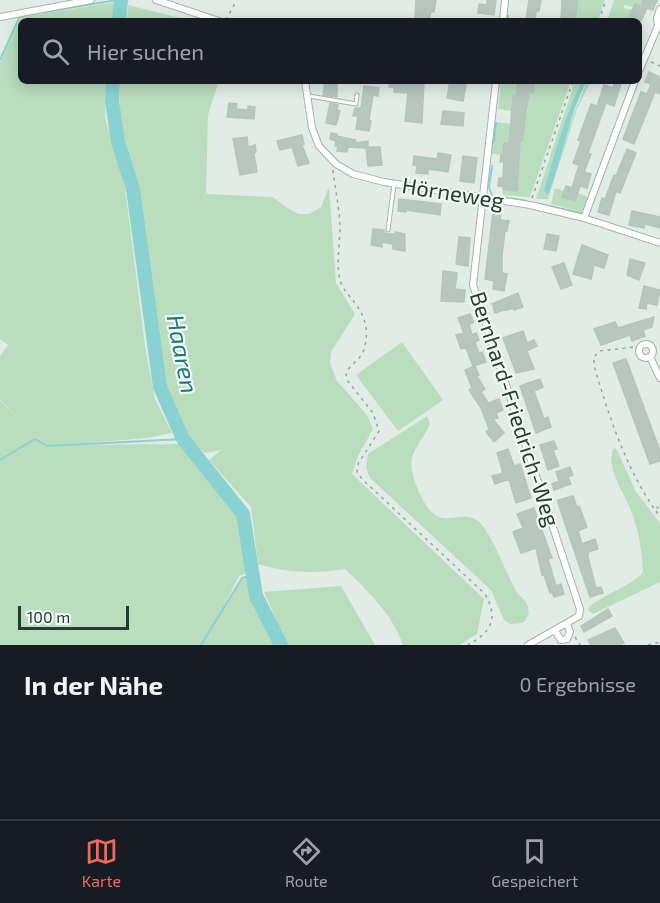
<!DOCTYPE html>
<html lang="de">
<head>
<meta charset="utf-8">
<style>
	body { margin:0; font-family:"Exo 2",sans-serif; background:#20242c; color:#f1f3f6 }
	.scale { position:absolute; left:18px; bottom:15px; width:111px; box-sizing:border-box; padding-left:6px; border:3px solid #223d31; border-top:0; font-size:16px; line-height:21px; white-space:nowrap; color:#223d31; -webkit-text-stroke:4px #f2f8f4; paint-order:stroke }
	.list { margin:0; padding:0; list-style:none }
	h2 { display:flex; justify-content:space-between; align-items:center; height:78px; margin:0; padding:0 24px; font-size:26px }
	h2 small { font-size:20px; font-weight:400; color:#9ea1a6 }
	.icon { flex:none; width:33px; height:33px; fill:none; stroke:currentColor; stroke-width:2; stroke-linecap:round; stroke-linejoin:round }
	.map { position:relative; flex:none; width:660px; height:645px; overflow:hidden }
	.search { position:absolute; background:#171b24; box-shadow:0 3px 15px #0003; left:18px; right:18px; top:18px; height:66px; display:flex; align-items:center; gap:15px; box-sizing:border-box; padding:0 21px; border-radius:9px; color:#9ea1a6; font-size:22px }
	.sheet { height:174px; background:#171b24 }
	nav { display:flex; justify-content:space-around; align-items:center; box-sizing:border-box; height:84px; border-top:2px solid #363941; background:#171b24; font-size:16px; color:#9ea1a6 }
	nav a { display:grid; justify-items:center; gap:3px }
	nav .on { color:#f2685a }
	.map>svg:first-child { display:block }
	.green { fill:#baddbe }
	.water { fill:#8ad1d1 }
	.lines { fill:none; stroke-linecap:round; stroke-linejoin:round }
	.stream { stroke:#8ad1d1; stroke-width:2 }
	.river { stroke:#8ad1d1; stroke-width:14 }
	.building { fill:#b7c7be; stroke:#b4c6bc; stroke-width:1.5 }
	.lane-casing { stroke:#a5b4ac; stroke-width:5 }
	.street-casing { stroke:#a5b4ac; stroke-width:8 }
	.path { stroke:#82b09a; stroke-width:1.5; stroke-dasharray:3 4.5; stroke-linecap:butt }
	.lane { stroke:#fff; stroke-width:3 }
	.street { stroke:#fff; stroke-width:6 }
	.labels { text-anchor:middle; stroke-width:4.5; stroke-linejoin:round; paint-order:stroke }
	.street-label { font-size:22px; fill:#223d31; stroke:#f2f8f4 }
	.water-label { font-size:24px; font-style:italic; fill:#1c7879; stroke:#f2f8f4 }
</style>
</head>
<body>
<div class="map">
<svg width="660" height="645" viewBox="0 0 660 645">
	<rect width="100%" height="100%" fill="#e2ece6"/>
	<path class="green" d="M578,0h27l-7,21h-23l-4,-9h5z
		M614,0h29l-2,6 -6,-2 -1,3 -10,-2v3l8,2 -4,11h-21z
		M115,2l-3,19h-91v60h86l-2,36 20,71 20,158 10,53 17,34 -25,5 -84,7 116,-1 33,42 27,30 9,57 -9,3 -13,26 17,-23 3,-1 6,22 24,45h-276v-244l21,20 -21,-21v-44l8,-11 -8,-6v-276l21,-46z
		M128,5l64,16h-65z
		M120,81h99l-11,34 -2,79 67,3 14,11 12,6h10l12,-7 8,-20 7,96 19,31 -24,38 -1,11 7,18 30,34 6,14 -15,27 -6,18 132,125 -7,35 -18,11h-56c-10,-30 -36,-55 -58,-76 -29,5 -59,4 -87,-5l-7,-57 -42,-47 12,-10 -16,3c-57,-43 -54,-192 -66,-260 -2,-15 -9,-30 -12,-44 -6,-22 -9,-46 -7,-68z
		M501,81h17l-1,10 16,2 2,-12h36l-41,116 -27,-2v-6l14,2 2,-11 -17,-2 1,-4 15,1 1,-12 -13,-1 13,-17 -14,-2 -2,12 -11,-1 3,-32 16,2 -2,16 12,1 3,-18 -8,-10 11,1 1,-16 -15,-2 -1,15 -14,-2z
		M575,81h7l-16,40 -22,69 5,3 20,-68 18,-44h4l-14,28 -29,90h-12z
		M555,188l9,3 -1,6 11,4 4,-8 10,4 -6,15 -31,-8z
		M402,342l41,58 -45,31 -42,-56z
		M427,416l3,8c-5,11 -14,22 -18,33 -4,15 12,55 27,60 11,4 24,-4 36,2 14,6 32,57 41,72 2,4 6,6 9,10 3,3 3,9 4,13l-6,9 -13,1 -6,-4 -13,-30 -121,-112 -4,-11 2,-13z
		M614,448l3,2 19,42 24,31v59l-67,32 -5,-4 2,-4c14,-11 44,-22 53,-34 -1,-20 -4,-40 -11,-59 -6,-18 -28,-46 -18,-65z
		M341,586l34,59h-88l-23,-53z"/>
	<path class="water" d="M582,81h5c-19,35 -24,75 -38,112l-3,1 -2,-4c11,-37 21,-75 38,-109z"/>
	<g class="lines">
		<path class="stream" d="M43,12l74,-12
			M507,21l1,-5
			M0,60l20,-44
			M494,142l2,-19
			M492,166l-3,21 3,9h4
			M501,197l26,4
			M535,203l46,10
			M0,460l35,-21 12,7 136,-7
			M201,645l41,-67 10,-3"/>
		<path class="river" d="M119,21l2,-21
			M113,81l-1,20 6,41 15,47 27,198 23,52 60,75 13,82 25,49"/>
	</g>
	<path class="building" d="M416,0h20l-2,12 -3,-1 -2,10h-14z
		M487,0h9l-2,15 -16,-2 1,-9 8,1z
		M529,0h12l-2,11h-3l-1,10h-9z
		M562,0h16l-3,21h-14z
		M643,0h14l-4,10 -6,-2 -6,13h-14l8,-17 6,2z
		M649,72l11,5v17l-5,-2 -21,52 -11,-5 18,-47 6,2 4,-10 -6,-2z
		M325,81h12v16l-14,-2z
		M390,81h34l-2,42 -17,-2 3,-28 -14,-1v-5h-5z
		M450,81l16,3 -3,17 -16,-3z
		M518,81h17l-2,12 -4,-1 -7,49h-2l-3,50 -14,-2 1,-2 -6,-1 1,-8h4l1,-16h-4l1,-7h2l1,-12 5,1 4,-48 3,1z
		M615,81h7l-8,25 -8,-3 -18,50 3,1 -7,18 7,2 -4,14 -7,-2 -5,15 -13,-4 4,-11 6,2 7,-23 -6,-2 8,-22 -3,-1 13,-36 6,2 7,-21 9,3z
		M364,86l15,2 -1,8 -5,-1 -4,25 2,1 -2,10 -13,-2 2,-13h-5l2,-8h6z
		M229,103l8,1 -1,5 12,1v-4l7,1 -1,12 -27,-2z
		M330,103l8,2 -1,5 3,1 -4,14 -10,-2z
		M443,111l21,2 -1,13 -22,-2z
		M331,133l6,1v2l19,4 -1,3 13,-2v6h12l2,18 -14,1 -2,-18 -18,-1 -1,5 -10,-1 1,-5h-3l1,-5 -6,-2z
		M302,135l2,9 -2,1 7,18 -11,3 -6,-19 -12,3 -3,-9z
		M247,137l1,10 7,-2 1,7 -2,1 3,19 -17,3 -7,-36z
		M627,149l9,4 -16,40 -4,-2 -7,24 -11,-3 4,-14 3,1 9,-24 2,1z
		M438,153l13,2 -3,17 -20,-3v5l-12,-1 1,-7 -4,-1 1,-9 23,3z
		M463,156l14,2 -3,25 -14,-2z
		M399,199l42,5 -1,11 -34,-5v2l-8,-1z
		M632,211l28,6v11l-15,-4 -1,4 -15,-3z
		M493,212l8,2 -1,6 9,1 -2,10h-2l-3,24v18l5,1 -3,17 -11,-2 1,-8 -9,-2z
		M373,229l11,1v3l3,1h8v-2l10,2v17l-12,-2v-5l-11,-2v5l-11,-2z
		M547,234l12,2 -3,15 -12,-2z
		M459,237l11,1 -2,28 -12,-2z
		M582,245l26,10 -4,13 -10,-3 -3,14 -18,-5z
		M630,259l15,4 -6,17 -12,-5z
		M564,263l8,22 -11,4 -9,-22z
		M443,271l14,2 -2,16 10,1 -1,12 -23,-1z
		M644,286l16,4 -3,15 -10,-2 -1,6 -7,-1z
		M518,293l5,14 -9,3v-2l-7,2v-1l-12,4 -2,-8h2l-3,-1z
		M470,314l4,8 -5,2 3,11 4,-2 3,7 -4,2 4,12 3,-2 4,10 -13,4 -7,-18 -5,1 -5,-14 8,-2 -6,-15z
		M654,317l-2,10 -9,3 2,6 -13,5 -2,-6 -29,10 -7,-16 21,-7 3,6z
		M523,331l4,12 7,-3 3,6 -10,5 7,18 -18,4 -13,-35z
		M626,359l34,92v10l-10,3 -37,-101z
		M475,366l4,9 -2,1 8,13 -4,3 7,11 11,-4 4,11 -7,3 2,5 -5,1 11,14 -10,9 -8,-10 3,-3 -8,-21 -12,-18 3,-2 -7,-18z
		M540,379l3,8 -9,4 10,28 4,-2 3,10 -15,6 -16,-47z
		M554,441l3,8 -4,1 6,16 -11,4 -8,-25z
		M508,449l6,17 6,-2 11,34 -15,5 -7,-24 -14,5 -3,-8 11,-3 -6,-20z
		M570,467l3,8 -5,2 3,7 -17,6 -2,-6 7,-3 -3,-9z
		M573,496l4,11 2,-1 8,21 -9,4 4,13 13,-5 3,10 -10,3v5l8,31 5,-1 2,6 -13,4 -32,-94v-3z
		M534,508l18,50 -4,1 8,27 5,-2 3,10 -10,3 -2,-5 -2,1 -6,-18h-2l-6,-27 -15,5 -8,-21 10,-4 -6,-14z
		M608,609l4,7 -28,16 -3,-6z
		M615,628l9,15 -4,2h-29l-3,-5z"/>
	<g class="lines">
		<defs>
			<path id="lane" d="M309,96l47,8 1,-9
				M388,230l6,-46"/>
			<path id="street" d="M156,0l63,21
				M0,17l91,-17
				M503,21l2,-21
				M639,71l19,-45 -1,-8 3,-9
				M305,81l7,47 7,18 17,18 17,10 31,8 146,23 54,13 76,25
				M496,81l-23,204 107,324 -1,7 -51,29
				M584,218l51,-137
				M639 351a7 7 0 1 1 14 0a7 7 0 1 1-14 0Z
				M650,357l10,21
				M555,631l6,9 6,-1 3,-7 -3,-8"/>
		</defs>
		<use href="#lane" class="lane-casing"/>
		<use href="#street" class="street-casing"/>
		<path class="path" d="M226,20l8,-15v-5
			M599,21l7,-21
			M651,62l9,4
			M333,170c2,19 6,36 7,55 0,17 -4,39 0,55 5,17 22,23 26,48 1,9 0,18 -4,26 -6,10 -19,14 -15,26l26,33 6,18 -21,33 -1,8 6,8 122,114c14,25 6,38 -17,51
			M532,198l41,-117
			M640,349l-5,-2 -36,4 -5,6v9c15,50 31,100 61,144l5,-5
			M656,511l4,6
			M575,637l5,8
			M648,645l12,-3"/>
		<use href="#lane" class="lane"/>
		<use href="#street" class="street"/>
	</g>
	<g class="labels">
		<g class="street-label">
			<text transform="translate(453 193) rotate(9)" y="8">Hörneweg</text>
			<text transform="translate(515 409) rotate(72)" y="8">Bernhard-Friedrich-Weg</text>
		</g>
		<g class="water-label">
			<text transform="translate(182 354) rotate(79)" y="8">Haaren</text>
		</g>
	</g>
</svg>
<div class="scale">100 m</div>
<div class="search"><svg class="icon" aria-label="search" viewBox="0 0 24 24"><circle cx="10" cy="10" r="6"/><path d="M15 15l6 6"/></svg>Hier suchen</div>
</div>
<section class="sheet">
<h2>In der Nähe<small>0 Ergebnisse</small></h2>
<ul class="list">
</ul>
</section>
<nav>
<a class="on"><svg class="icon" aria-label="map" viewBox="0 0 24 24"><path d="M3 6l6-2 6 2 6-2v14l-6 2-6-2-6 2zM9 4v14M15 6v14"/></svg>Karte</a>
<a><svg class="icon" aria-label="directions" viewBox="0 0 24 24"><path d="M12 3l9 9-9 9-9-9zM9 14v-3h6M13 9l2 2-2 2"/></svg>Route</a>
<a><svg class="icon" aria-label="saved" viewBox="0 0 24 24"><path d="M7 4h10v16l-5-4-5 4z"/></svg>Gespeichert</a>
</nav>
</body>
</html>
